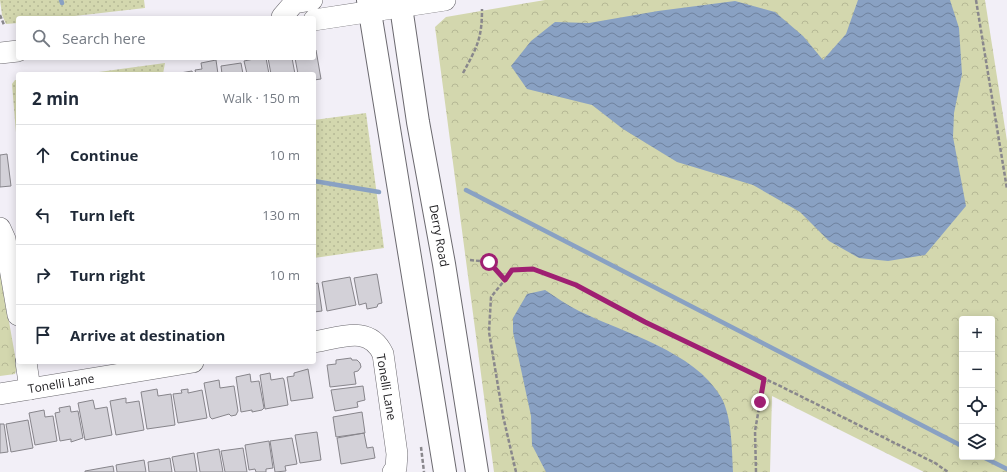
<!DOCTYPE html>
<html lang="en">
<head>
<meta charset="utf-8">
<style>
	body { margin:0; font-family:"Open Sans",sans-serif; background:#f2f2f3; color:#1f2937 }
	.controls { position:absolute; right:12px; bottom:12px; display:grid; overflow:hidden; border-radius:4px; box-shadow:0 2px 10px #0003 }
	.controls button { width:36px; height:36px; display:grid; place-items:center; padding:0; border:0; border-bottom:1px solid #e0e1e3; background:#fff; color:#1f2937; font:20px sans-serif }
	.stop { position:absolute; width:12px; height:12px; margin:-9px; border:3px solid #9f1f72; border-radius:50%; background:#fff }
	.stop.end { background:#9f1f72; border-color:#fff; box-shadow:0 1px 4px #0008 }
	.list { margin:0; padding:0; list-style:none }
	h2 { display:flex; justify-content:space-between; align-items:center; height:52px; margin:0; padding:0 16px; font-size:17px }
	h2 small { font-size:13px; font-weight:400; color:#747a83 }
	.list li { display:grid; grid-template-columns:26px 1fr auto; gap:12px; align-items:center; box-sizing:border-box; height:60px; padding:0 16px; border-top:1px solid #e0e1e3 }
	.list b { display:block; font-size:15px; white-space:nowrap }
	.list em { font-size:13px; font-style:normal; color:#747a83 }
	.icon { flex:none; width:22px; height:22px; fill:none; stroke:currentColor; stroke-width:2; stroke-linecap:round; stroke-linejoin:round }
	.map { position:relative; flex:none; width:1007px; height:472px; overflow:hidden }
	.search { position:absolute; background:#fff; box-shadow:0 2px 10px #0003; left:16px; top:16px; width:300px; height:44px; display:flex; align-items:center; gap:10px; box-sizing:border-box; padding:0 14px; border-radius:4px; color:#747a83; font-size:15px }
	.panel { position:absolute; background:#fff; box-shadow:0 2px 10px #0003; left:16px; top:72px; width:300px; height:292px; border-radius:4px }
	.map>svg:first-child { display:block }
	.grass { fill:url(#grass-dots) }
	.park { fill:url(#park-crowns); fill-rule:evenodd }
	.water { fill:url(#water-waves) }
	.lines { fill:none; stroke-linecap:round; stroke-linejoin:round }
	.stream { stroke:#89a1c3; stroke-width:4.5 }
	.building { fill:#d3d1d8; stroke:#87858b }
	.minor-casing { stroke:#6b696f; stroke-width:22 }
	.major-casing { stroke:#6b696f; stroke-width:24 }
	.path { stroke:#89878c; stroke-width:2.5; stroke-dasharray:4 2; stroke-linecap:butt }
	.minor { stroke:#fff; stroke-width:21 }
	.major { stroke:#fff; stroke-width:22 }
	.route { stroke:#9f1f72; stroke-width:5 }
	.labels { text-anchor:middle; stroke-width:3.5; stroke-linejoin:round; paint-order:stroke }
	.street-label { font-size:12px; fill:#1b1a1d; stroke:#fefefe }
</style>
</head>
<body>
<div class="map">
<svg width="1007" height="472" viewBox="0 0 1007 472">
	<defs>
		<pattern id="grass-dots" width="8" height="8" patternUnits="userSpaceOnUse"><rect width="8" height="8" fill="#d3d7ae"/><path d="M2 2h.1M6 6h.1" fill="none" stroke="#b5b895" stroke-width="1.8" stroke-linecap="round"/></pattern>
		<pattern id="park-crowns" width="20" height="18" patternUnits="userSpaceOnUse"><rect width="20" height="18" fill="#d3d7ae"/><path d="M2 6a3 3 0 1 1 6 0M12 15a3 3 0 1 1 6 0" fill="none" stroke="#b5b895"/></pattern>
		<pattern id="water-waves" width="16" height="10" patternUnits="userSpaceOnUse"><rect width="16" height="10" fill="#89a1c3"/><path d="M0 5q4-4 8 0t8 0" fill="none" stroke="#6f829e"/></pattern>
	</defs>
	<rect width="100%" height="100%" fill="#f2eff7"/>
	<path class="grass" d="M0,0h144l1,8 -88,10h-39v5l-12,1 -4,-9z
		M165,63l-2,11h-79z
		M15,80h3v77l-6,-73z
		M366,113l18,135 -70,10v-138z"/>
	<path class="park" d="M545,0h440l22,141v331h-83l-152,-76 -2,76h-276l-59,-445 11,-10zM962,319h30v138h-30z
		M0,270l17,97 -2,7 -15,2z"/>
	<path class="water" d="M858,0h92l9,28 3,46 -8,39 -1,24 13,69 -41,49 -37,6 -29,-3 -30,-17 -29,-29 -47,-27 -76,-23 -54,-33 -31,-24 -65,-16 -16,-23 20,-25 24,-19 34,1 69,-12 77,-10 40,11 28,24 20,24 23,-26z
		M545,290c11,7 22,15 34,21 45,22 115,40 142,86 11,19 11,54 12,75h-187l-14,-27 -1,-29 -18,-84v-14l14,-24z"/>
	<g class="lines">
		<path class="stream" d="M61,0l1,3
			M314,181l65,11
			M466,190l496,256
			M983,457l24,12"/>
	</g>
	<path class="building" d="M316,50l5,29 -7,1v-6h-16l-3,-16h19v-7z
		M259,58h7l3,16h-22l-3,-13z
		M268,58h24l3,16h-24z
		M216,60l2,14h-22l-1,-4 7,-1 -1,-6z
		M241,63l2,11h-21l-1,-8z
		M192,71l1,3h-19z
		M7,154l4,32 -11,1v-32z
		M377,274l5,29 -4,1 -1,3 -10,2 -1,-6 -7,2 -5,-27z
		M350,277l6,28 -29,6 -5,-29z
		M318,283l4,28 -8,1v-28z
		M351,358l1,2h5l3,3 1,4 -3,4 -4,1 2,12 -26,3 -3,-22 9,-1v-4z
		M308,369l5,29 -22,3 -4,-24 7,-1v-3z
		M270,373l1,7 12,-2 1,2 4,25 -23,4 -5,-34z
		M250,374l1,8 8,-1 5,27 -2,2 -10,2v-2l-11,2 -5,-35z
		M219,380l1,8 14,-2 4,25 -2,4 -5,1 -2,-2 -17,5 -2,-2 -6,-34z
		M363,386l2,14 -8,2 1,5 -23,4 -4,-21z
		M157,389l1,7 13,-2 4,31 -28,4 -6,-37z
		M188,389v4l14,-3 5,28 -29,5 -5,-29 9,-1 -1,-3z
		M126,398v5l13,-2 5,29 -28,5 -6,-34z
		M93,400l2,9 12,-2 5,28 -27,5 -7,-37z
		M70,406l1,6 7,-1 5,27 -12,4v-3l-11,2 -5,-28 5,-1 -1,-4z
		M44,410l1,7 8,-1 4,25 -22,4 -6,-32z
		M362,412l3,21 -29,4 -3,-20z
		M28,420l5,28 -22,4 -5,-28z
		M0,424h4l4,28 -8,1z
		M317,432l4,28 -21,3 -5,-28z
		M364,433l3,15 6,-1 2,11 -34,6 -4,-26z
		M292,438l5,26 -12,2 1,5 -11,1 -5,-31z
		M269,441l4,27 -7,1v3h-10l-1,-3 -6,1 -4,-25z
		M243,448l4,24h-22l-4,-21z
		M219,449l4,23h-23l-3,-19z
		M194,453l3,19h-22l-3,-15z
		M170,458l2,14h-23l-1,-10z
		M144,460l2,12h-29l-1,-7z
		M113,466l1,6h-29v-1z"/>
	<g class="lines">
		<defs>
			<g id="minor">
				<path d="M282,17l12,-14 18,-3"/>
				<path d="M314,20l131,-20"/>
				<path d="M0,53l18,-2"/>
				<path d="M0,228l5,11 13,76"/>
				<path d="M314,342c26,-4 55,-18 69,12l14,100 -1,14 -3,4"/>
				<path d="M26,362l4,27"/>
				<path id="s1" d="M0,394l193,-32"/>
			</g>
			<g id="major">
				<path d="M368,0l77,472"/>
				<path id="s2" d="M400,0l18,122 26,142 33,208"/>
			</g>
		</defs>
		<use href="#minor" class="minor-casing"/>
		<use href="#major" class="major-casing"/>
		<path class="path" d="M976,0l31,189
			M0,15l4,10
			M463,73c14,-26 19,-34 19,-64
			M470,260l19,2 16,18
			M421,447l3,25
			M516,472l-13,-56 -14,-84 2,-35 21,-26 21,-2 43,16 69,37 133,63 157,78 13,9
			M756,472l-1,-41 9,-52"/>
		<use href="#minor" class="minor"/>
		<use href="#major" class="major"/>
	</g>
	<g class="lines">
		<path class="route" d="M489,262l16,18 7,-10 21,-1 43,16 69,37 119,57 -4,23"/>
	</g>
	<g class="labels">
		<g class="street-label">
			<text dy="4" stroke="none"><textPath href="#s2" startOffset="239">Derry Road</textPath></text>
			<text dy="4" stroke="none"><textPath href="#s1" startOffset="62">Tonelli Lane</textPath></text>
			<text transform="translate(386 387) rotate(80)" y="4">Tonelli Lane</text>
		</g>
	</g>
</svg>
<div class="controls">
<button>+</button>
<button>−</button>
<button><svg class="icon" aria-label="locate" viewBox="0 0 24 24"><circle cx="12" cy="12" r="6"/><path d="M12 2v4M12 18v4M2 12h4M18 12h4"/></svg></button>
<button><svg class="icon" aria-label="layers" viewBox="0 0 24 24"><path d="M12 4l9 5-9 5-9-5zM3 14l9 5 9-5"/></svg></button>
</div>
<div class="stop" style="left:489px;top:262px"></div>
<div class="stop end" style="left:760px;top:402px"></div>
<div class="search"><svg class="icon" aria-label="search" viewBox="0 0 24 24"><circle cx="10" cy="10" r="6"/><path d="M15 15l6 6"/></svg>Search here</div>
<section class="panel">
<h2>2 min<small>Walk · 150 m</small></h2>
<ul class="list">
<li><svg class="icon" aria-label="ahead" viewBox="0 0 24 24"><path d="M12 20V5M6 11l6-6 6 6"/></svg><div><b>Continue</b></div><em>10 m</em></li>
<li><svg class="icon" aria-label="left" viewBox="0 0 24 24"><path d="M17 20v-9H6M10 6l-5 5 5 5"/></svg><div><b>Turn left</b></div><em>130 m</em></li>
<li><svg class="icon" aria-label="right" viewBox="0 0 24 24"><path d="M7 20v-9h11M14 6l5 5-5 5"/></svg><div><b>Turn right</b></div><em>10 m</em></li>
<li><svg class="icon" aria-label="arrive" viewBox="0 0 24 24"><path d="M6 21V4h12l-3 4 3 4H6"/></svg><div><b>Arrive at destination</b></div></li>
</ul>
</section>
</div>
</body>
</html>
